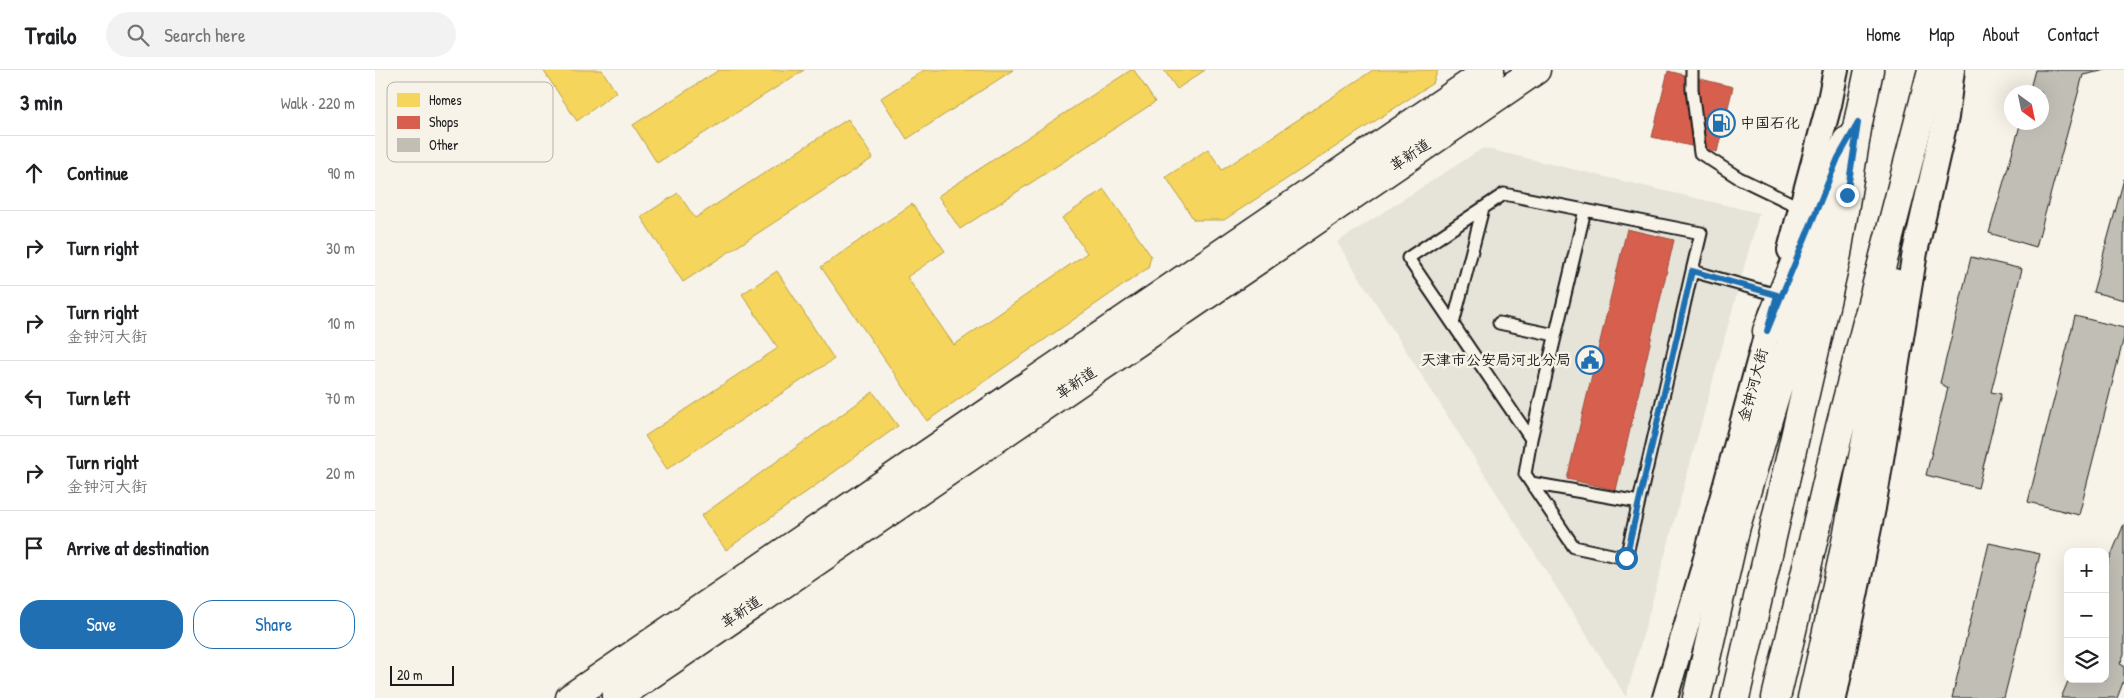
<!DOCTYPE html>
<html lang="en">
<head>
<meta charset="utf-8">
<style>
	body { margin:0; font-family:"Patrick Hand","LXGW WenKai TC",sans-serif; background:#f2f2f2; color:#202124 }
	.controls { position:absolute; right:15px; bottom:15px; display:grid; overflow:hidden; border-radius:10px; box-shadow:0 5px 20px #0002 }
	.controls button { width:45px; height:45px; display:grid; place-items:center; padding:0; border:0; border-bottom:1px solid #e0e0e0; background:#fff; color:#202124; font:25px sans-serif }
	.compass { position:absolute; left:1629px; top:15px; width:45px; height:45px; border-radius:50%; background:#fff; box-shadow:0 5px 20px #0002; rotate:147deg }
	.scale { position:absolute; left:15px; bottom:12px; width:64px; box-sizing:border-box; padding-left:5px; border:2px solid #1c1c1c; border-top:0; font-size:14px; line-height:18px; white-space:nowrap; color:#1c1c1c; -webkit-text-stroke:4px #f7f3e8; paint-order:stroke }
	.stop { position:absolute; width:15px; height:15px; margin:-11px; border:4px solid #1f6fb2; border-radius:50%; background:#fff }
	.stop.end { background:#1f6fb2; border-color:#fff; box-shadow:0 1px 5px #0008 }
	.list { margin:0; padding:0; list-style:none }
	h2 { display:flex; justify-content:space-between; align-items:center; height:65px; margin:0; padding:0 20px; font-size:21px }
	h2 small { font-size:16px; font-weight:400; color:#757577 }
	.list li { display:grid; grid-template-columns:32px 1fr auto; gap:15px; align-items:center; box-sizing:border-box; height:75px; padding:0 20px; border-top:1px solid #e0e0e0 }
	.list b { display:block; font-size:19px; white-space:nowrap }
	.list p { margin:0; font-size:16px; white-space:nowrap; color:#757577 }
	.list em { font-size:16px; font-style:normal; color:#757577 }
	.actions { display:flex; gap:10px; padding:15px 20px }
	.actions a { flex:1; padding:11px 0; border:1px solid #1f6fb2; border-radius:20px; text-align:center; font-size:18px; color:#1f6fb2 }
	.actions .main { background:#1f6fb2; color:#fff }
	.icon { flex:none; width:28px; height:28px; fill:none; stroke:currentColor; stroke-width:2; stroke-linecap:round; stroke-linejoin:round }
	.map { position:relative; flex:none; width:1749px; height:628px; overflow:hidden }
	header { display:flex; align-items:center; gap:30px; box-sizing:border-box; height:70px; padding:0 25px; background:#fff; border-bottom:1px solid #e0e0e0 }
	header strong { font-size:24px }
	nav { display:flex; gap:28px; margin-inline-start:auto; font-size:18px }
	.search { width:350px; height:45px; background:#f2f2f2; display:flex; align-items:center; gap:12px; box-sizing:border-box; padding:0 18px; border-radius:28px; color:#757577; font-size:19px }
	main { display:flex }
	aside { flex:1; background:#fff }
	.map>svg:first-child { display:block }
	.built { fill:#e6e3d9 }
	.homes { fill:#f6d55c; stroke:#b59e49 }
	.shops { fill:#d6604d; stroke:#9e4c3e }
	.building { fill:#c0beb5; stroke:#1c1c1c }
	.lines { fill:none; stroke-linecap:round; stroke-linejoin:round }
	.service-casing { stroke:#1c1c1c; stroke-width:15 }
	.minor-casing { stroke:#1c1c1c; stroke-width:28 }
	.tertiary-casing { stroke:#1c1c1c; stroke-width:31 }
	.primary-casing { stroke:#1c1c1c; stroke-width:31 }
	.service { stroke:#f7f3e8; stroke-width:11 }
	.minor { stroke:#f7f3e8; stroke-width:24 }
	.tertiary { stroke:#f7f3e8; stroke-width:28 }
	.primary { stroke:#f7f3e8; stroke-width:28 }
	.route { stroke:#1f6fb2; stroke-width:6 }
	.labels { text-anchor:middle; stroke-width:5; stroke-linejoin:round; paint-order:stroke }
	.poi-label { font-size:15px; fill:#1c1c1c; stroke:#f7f3e8; text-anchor:start }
	.street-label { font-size:15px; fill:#1c1c1c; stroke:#f7f3e8 }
	.key { fill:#f7f3e8; stroke:#b5b2ab; stroke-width:1 }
	.key-label { font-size:14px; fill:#1c1c1c }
</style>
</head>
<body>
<header>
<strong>Trailo</strong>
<div class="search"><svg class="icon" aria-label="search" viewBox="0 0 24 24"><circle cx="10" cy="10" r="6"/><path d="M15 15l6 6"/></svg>Search here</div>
<nav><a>Home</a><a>Map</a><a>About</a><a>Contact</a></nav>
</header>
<main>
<aside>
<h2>3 min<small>Walk · 220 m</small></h2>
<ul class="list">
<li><svg class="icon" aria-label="ahead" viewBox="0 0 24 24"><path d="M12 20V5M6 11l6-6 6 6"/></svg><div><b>Continue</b></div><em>90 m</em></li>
<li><svg class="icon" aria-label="right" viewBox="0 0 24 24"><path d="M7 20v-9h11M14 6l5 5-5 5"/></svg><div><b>Turn right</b></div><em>30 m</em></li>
<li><svg class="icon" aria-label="right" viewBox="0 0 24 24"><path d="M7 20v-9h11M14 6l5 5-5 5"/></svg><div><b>Turn right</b><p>金钟河大街</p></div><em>10 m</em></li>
<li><svg class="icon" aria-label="left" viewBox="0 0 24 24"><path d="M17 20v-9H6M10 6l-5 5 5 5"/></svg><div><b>Turn left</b></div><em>70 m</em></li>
<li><svg class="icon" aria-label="right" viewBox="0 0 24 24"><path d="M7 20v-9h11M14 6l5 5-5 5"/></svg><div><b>Turn right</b><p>金钟河大街</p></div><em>20 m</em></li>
<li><svg class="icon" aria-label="arrive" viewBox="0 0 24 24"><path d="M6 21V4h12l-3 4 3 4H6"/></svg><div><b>Arrive at destination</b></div></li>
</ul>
<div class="actions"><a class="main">Save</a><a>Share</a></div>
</aside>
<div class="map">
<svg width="1749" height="628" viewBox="0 0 1749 628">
	<rect width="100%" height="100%" fill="#f7f3e8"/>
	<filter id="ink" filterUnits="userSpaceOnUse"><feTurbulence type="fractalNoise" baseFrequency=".02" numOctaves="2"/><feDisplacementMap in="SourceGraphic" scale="10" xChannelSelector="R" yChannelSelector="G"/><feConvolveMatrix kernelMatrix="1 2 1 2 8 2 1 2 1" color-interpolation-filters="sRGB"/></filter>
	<g filter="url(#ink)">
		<path class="built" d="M1108,78l276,65 -133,484 -289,-455z"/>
		<path class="homes" d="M168,0h59l14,22 -39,29z
			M344,0h85l-147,93 -24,-38z
			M549,0h89l-106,69 -26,-41z
			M756,0h3l21,32 -195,127 -22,-33z
			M789,0h41l-28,19z
			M998,0h65l-5,13 -209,137h-30l-28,-43 42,-28 14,21z
			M473,49l25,39 -190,124 -42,-65 37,-24 17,25z
			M729,119l47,67 -3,12 -221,153 -106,-154 91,-63 33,47 -38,26 47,68 133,-92 -25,-35z
			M402,201l57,88 -167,110 -22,-33 133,-88 -36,-54z
			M498,322l25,34 -172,124 -25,-34z"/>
		<path class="shops" d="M1293,1l65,16 -16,65 -65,-15z
			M1252,159l47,11 -58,250 -49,-11z"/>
		<path class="building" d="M1660,0h71l-23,5 -47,172 -47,-14 32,-111h20v-30h-12z
			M1749,109v121l-31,-8z
			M1596,187l51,12 -31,123 10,2 -23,94 -52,-13 22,-87 -8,-5z
			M1700,246l49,12v9l-45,178 -51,-13z
			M1749,454v130l-4,10 4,2v14l-7,18h-56l8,-19h36v-109z
			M1614,473l51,11 -36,144h-52z"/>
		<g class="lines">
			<defs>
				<path id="service" d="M1317,0v19l8,64 39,25 62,30
					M1317,201l-66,287 -52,-11 -49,-73 6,-35 -123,-181 96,-64 197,39 -9,38 85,24
					M1124,253l56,12
					M1078,254l30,-116
					M1156,369l54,-229
					M1156,413l108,19"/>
				<path id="minor" d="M1415,180l39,-145 7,-35
					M1290,628l37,-125 70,-259
					M1459,628l39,-190 42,-256 31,-135 6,-47"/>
				<path id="tertiary" d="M195,628l920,-628
					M241,628l920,-628"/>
				<path id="primary" d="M1392,261l61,-149 19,-41
					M1322,628l39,-172 91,-304
					M1360,628l102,-444 21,-131 11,-53
					M1401,628l64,-271 92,-357
					M1437,628c32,-138 59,-276 82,-415"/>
			</defs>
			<use href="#service" class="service-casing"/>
			<use href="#minor" class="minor-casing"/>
			<use href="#tertiary" class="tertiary-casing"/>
			<use href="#primary" class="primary-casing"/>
			<use href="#service" class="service"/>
			<use href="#minor" class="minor"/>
			<use href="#tertiary" class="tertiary"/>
			<use href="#primary" class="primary"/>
		</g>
	</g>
	<g class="lines" filter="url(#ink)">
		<path class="route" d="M1251,488l66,-287 85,24 -10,36 71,-173 20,-35 -11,72"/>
	</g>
	<defs>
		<symbol id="fuel-ring" viewBox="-11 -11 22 22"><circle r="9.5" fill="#f7f3e8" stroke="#1f6fb2" stroke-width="1.5"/><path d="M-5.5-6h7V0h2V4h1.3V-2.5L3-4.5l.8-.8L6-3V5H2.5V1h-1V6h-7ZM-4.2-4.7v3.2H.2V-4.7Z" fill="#1f6fb2"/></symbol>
		<symbol id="civic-ring" viewBox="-11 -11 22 22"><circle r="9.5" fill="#f7f3e8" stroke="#1f6fb2" stroke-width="1.5"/><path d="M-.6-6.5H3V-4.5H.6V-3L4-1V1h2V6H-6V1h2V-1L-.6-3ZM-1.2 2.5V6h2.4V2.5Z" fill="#1f6fb2"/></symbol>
	</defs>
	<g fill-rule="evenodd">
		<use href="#fuel-ring" x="1330" y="37" width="32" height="32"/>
		<use href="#civic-ring" x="1199" y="274" width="32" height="32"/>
	</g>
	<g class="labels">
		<g class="poi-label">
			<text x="1365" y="58">中国石化</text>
			<text x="1196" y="295" text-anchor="end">天津市公安局河北分局</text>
		</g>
		<g class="street-label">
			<text transform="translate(1035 85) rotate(-34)" y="5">革新道</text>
			<text transform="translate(701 313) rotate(-34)" y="5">革新道</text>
			<text transform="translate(1378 315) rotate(-75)" y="5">金钟河大街</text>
			<text transform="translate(366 542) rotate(-34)" y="5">革新道</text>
		</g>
	</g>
	<rect x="12" y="12" width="166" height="80" rx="8" class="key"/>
	<rect x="22" y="23" width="23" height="14" fill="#f6d55c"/>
	<rect x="22" y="46" width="23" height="13" fill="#d6604d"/>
	<rect x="22" y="68" width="23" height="14" fill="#c0beb5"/>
	<g class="key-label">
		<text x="54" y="35">Homes</text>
		<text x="54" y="57">Shops</text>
		<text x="54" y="80">Other</text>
	</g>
</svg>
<div class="controls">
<button>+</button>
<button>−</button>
<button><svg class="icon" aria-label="layers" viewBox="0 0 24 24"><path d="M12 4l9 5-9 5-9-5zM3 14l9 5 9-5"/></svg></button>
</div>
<svg class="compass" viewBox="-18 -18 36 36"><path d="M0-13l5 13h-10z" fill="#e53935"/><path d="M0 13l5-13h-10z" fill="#757577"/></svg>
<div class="scale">20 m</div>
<div class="stop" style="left:1251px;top:488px"></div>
<div class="stop end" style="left:1472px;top:125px"></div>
</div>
</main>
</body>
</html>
